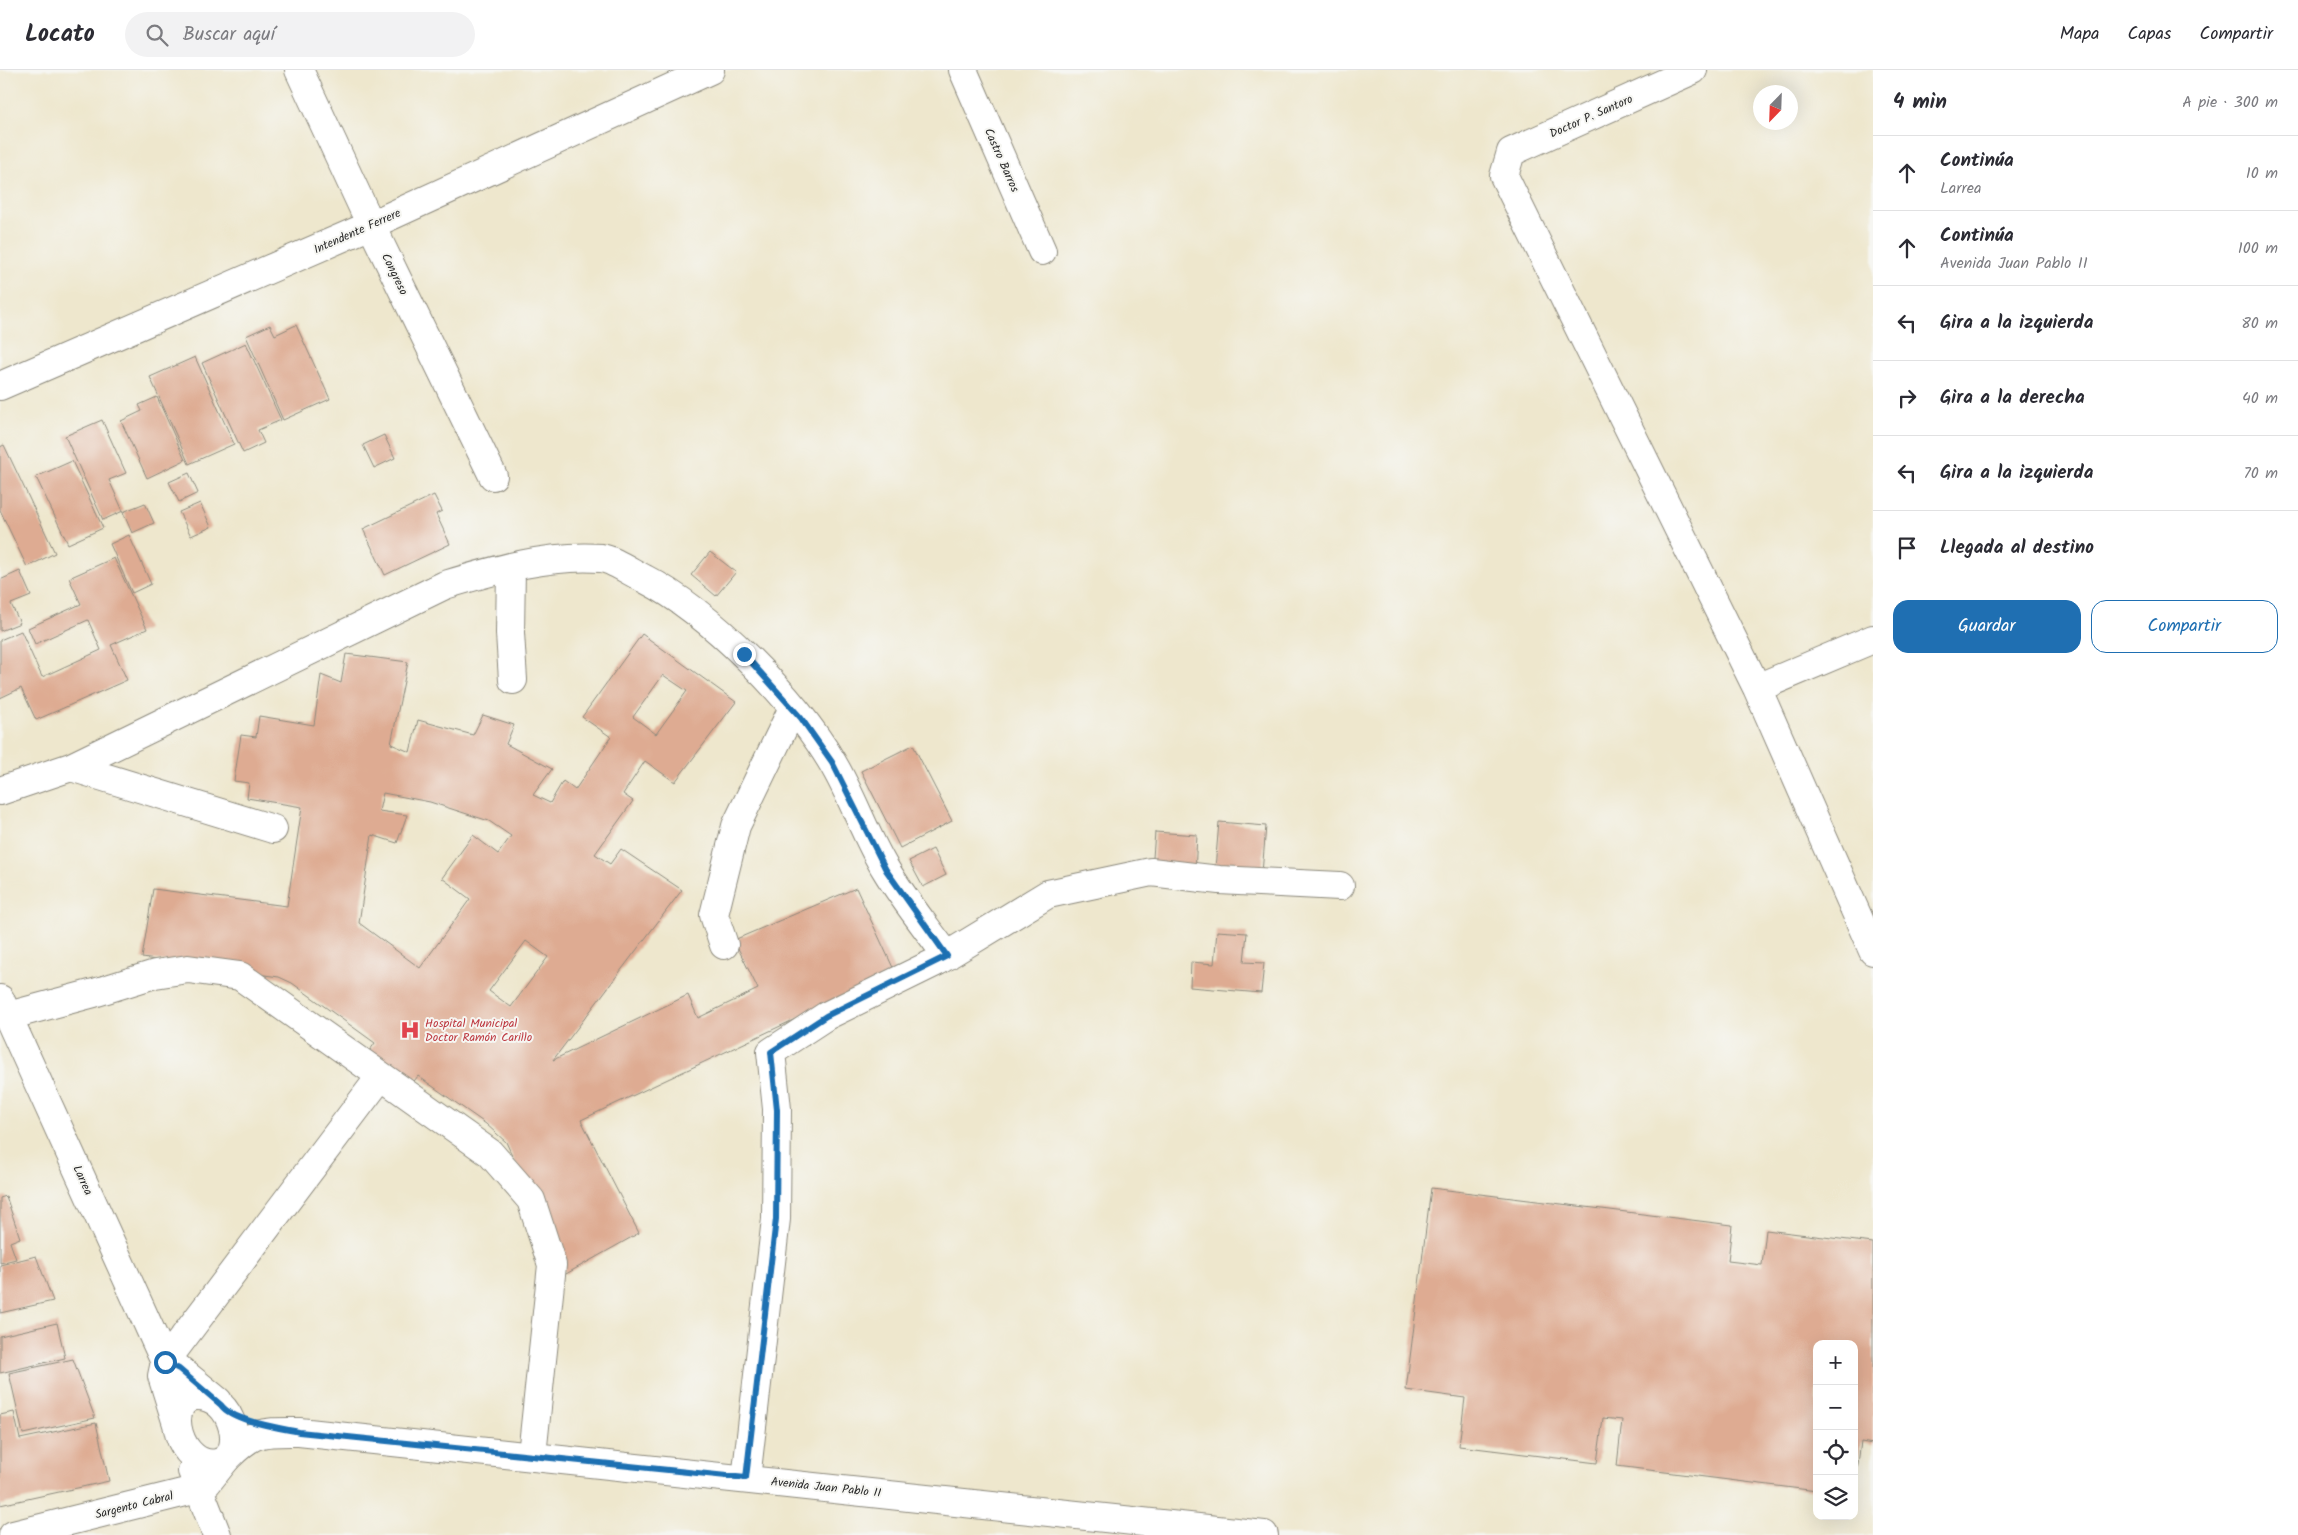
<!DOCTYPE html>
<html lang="es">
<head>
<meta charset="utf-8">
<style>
	body { margin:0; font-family:Kalam,sans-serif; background:#f2f2f3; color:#2b2b33 }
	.controls { position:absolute; right:15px; bottom:15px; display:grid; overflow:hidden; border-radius:10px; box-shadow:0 5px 20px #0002 }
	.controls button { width:45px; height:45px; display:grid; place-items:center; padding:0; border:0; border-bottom:1px solid #e1e1e2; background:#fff; color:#2b2b33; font:25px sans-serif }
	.compass { position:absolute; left:1753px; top:15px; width:45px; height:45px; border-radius:50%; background:#fff; box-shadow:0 5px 20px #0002; rotate:203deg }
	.stop { position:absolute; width:15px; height:15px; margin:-11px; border:4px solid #1f6fb2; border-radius:50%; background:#fff }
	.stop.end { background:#1f6fb2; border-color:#fff; box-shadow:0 1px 5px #0008 }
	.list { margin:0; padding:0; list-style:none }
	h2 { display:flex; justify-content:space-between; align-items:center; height:65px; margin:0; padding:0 20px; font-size:21px }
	h2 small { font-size:16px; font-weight:400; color:#7c7c81 }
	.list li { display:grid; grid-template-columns:32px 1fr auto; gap:15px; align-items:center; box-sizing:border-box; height:75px; padding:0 20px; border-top:1px solid #e1e1e2 }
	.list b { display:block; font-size:19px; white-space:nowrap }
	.list p { margin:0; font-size:16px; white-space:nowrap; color:#7c7c81 }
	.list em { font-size:16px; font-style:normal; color:#7c7c81 }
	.actions { display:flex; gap:10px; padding:15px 20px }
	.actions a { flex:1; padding:11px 0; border:1px solid #1f6fb2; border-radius:15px; text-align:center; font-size:18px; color:#1f6fb2 }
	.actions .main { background:#1f6fb2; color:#fff }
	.icon { flex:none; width:28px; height:28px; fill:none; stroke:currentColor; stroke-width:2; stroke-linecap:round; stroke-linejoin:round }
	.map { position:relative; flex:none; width:1873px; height:1465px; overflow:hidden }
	header { display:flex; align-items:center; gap:30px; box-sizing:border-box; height:70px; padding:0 25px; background:#fff; border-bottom:1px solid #e1e1e2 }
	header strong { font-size:24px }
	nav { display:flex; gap:28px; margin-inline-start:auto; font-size:18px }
	.search { width:350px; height:45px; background:#f2f2f3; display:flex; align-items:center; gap:12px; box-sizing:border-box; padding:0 18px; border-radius:28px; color:#7c7c81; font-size:19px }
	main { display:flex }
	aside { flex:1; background:#fff }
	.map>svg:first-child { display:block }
	.building { fill:#deab92; fill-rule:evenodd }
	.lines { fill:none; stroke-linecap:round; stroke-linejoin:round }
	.minor-casing { stroke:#8c897c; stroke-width:30 }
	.major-casing { stroke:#8c897c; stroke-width:30 }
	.minor { stroke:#fff; stroke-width:28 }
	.major { stroke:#fff; stroke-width:28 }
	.route { stroke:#1f6fb2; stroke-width:6 }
	.labels { text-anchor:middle; stroke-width:4; stroke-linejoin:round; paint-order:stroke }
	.street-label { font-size:12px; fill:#2b2b2b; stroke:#f6f6f2 }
	.health-label { font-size:12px; fill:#be3a42; stroke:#f6f6f2; text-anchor:start }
</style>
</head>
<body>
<header>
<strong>Locato</strong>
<div class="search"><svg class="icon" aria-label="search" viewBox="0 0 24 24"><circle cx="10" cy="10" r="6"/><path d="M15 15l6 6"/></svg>Buscar aquí</div>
<nav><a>Mapa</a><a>Capas</a><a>Compartir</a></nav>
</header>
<main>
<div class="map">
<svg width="1873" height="1465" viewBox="0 0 1873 1465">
	<rect width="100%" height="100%" fill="#f6f6f2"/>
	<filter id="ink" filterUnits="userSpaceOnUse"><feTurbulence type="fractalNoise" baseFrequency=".02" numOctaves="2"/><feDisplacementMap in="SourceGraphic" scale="10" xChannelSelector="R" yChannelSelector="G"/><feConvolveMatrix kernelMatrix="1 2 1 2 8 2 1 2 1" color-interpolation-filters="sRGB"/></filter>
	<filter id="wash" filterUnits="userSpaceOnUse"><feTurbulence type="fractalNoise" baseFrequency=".0096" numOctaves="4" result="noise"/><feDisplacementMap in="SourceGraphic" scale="20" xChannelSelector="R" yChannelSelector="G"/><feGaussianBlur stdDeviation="1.12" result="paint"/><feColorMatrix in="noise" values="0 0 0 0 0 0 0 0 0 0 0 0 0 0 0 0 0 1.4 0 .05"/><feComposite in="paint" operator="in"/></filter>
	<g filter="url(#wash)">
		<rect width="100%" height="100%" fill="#eee7cd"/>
		<g id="blocks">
			<path class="building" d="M270,255l5,10 21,-10 34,74 -47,21 -37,-84z
				M246,273l35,77 -23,10 6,13 -21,10 -41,-90z
				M195,287l39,87 -45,20 -39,-87z
				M157,327l28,63 -38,18 -26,-57 21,-10 -3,-6z
				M102,350l24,53 -17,7 14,31 -20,9 -38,-84z
				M384,365l11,23 -21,10 -11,-23z
				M4,375l51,108 -28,14 -27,-57v-63z
				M72,391l31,67 -35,16 -32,-67z
				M189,403l9,20 -19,9 -10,-20z
				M434,425l8,16 -6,3 14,30 -65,31 -22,-46z
				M145,433l9,20 -22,10 -9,-21z
				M200,433l11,24 -20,9 -12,-24z
				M129,465l22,49 -19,9 -22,-49z
				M710,482l26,20 -20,24 -25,-21z
				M114,488l33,71 -36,16 16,35 -91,40 -15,-32 -21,10v-58l21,-9 21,46 59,-27 -13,-30 -53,24 -7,-16 53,-24 -12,-26z
				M20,501l11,25 -20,8 9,19 -20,8v-51z
				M642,564l94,68 -61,80 -30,-21 -22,33 10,7 -38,53 15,10 11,-15 61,41 -129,170 135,-65 10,23 60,-29 -24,-49 122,-52 39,84 -314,148 58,113 -73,41 -60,-132 -20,-18 -68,-48 -10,13 -43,-32 10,-14 -83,-60 -13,-6 -137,-19 11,-69 134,17 15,-99 -55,-9 2,-15 -15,-2 7,-46 15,2 3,-21 55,9 7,-50 20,8 5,-29 62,8 -17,82 19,8 8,-32 55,15 10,-20 31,10 -8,19 46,25 -19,26 17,8 13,-22 12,9 36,-53 -29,-20zM663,605l24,16 -31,43 -23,-17zM383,723l47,9 59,19 22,15 -13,18 -25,-19 -31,43 28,21 -50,69 -61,-45 13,-88 25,8 10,-28 -28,-4zM526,871l22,16 -37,50 -22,-16z
				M913,675l39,76 -52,27 -39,-77z
				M1219,752l47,4 -4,47 -47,-4z
				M1155,762l42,3 -2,38 -43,-3z
				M933,779l13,26 -23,12 -14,-26z
				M1217,861l30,2 -3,29 20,1 -3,30 -71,-6 1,-25 23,2z
				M1431,1118l301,37 -4,36 34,4 4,-35 107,13v201l-12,-2 -6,43 -1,-141h-37v147l-200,-25 5,-46 -19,-2 -6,45 -138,-17 6,-48 -59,-8z
				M6,1126l14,42 -10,4 6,17 -16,4v-65z
				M36,1186l17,45 -53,12v-48z
				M57,1253l8,35 -65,15v-37z
				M73,1289l22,59 -72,16 -14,-61z
				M14,1342l6,27 76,-16 13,58 -109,24v-90z"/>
		</g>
	</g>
	<g filter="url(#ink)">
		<use href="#blocks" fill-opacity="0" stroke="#8c897c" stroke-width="1"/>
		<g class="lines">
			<defs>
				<path id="minor" d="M299,0l72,155 122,251
					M963,0l79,181
					M1693,0l-182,82 -7,24 253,512 116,263
					M0,316l371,-161 339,-155
					M511,498l-1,65 3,47
					M1757,618l116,-49
					M71,697l374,-182c50,-15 104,-31 156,-27 11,1 33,16 44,21 65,33 150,120 187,183 21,35 33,74 54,108 18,30 41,58 61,86
					M0,721l71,-24 202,62
					M724,875l-10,-30 22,-89 57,-118
					M8,946l86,-23 61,-19 33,-5 52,7 250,177 41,47 21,65 -20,190
					M165,1292l216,-286
					M192,1401l25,64
					M746,1409l30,-260 1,-110 -6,-57 55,-36 112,-55 110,-67 103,-22 68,8 121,6
					M13,1465l185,-46 9,-6 19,-24"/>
				<path id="major" d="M0,929l165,363 -3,14 15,48
					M165,1292l14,7 39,32
					M196,1326c38,-2 52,61 21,67 -37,7 -57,-62 -21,-67z
					M228,1387c27,-27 34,-25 71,-25l965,103"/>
			</defs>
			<use href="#minor" class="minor-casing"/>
			<use href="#major" class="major-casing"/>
			<use href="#minor" class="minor"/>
			<use href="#major" class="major"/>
		</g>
	</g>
	<g class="lines" filter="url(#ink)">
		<path class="route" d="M165,1292l14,7 42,36c11,16 59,23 78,27l447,46 30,-259 1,-109 -6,-58 55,-36 121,-60 -61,-86 -54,-108 -31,-44 -57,-64"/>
	</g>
	<defs>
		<symbol id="hospital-bare" viewBox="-9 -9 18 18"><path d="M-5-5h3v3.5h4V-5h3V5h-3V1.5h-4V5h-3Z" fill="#e0444e" stroke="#f6f6f2" stroke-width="2.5" paint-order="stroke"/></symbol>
	</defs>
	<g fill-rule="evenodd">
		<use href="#hospital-bare" x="396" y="946" width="28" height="28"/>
	</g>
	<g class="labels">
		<g class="street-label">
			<text transform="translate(1591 46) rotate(-24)" y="4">Doctor P. Santoro</text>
			<text transform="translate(1002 90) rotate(66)" y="4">Castro Barros</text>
			<text transform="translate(357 161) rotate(-24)" y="4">Intendente Ferrere</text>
			<text transform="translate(395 204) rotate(64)" y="4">Congreso</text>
			<text transform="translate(83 1110) rotate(66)" y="4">Larrea</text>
			<text transform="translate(826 1417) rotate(6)" y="4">Avenida Juan Pablo II</text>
			<text transform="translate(134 1435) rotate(-14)" y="4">Sargento Cabral</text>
		</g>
		<g class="health-label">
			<text x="425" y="957">Hospital Municipal<tspan x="425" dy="14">Doctor Ramón Carillo</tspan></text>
		</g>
	</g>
</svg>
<div class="controls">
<button>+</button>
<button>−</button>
<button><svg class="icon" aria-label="locate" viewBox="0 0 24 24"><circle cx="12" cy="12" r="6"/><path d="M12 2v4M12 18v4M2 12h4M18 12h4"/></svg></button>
<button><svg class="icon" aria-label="layers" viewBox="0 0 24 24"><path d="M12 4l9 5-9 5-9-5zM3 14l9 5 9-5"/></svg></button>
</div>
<svg class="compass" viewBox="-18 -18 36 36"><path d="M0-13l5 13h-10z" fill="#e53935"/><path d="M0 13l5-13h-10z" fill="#7c7c81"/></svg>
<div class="stop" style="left:165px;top:1292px"></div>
<div class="stop end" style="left:744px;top:584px"></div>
</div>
<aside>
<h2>4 min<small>A pie · 300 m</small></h2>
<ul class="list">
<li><svg class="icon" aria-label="ahead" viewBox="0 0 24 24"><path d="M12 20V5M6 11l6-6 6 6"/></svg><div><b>Continúa</b><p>Larrea</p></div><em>10 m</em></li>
<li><svg class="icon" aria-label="ahead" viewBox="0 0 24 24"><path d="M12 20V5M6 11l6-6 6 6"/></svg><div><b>Continúa</b><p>Avenida Juan Pablo II</p></div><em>100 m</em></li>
<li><svg class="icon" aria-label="left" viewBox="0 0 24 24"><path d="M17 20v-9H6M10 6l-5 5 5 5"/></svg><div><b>Gira a la izquierda</b></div><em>80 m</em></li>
<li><svg class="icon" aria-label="right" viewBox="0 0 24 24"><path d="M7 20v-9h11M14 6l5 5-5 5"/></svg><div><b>Gira a la derecha</b></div><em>40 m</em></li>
<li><svg class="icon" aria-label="left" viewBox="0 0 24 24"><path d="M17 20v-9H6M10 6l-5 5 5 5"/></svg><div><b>Gira a la izquierda</b></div><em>70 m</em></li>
<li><svg class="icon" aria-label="arrive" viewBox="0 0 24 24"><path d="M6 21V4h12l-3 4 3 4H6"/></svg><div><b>Llegada al destino</b></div></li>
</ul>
<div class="actions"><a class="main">Guardar</a><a>Compartir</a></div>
</aside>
</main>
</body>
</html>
